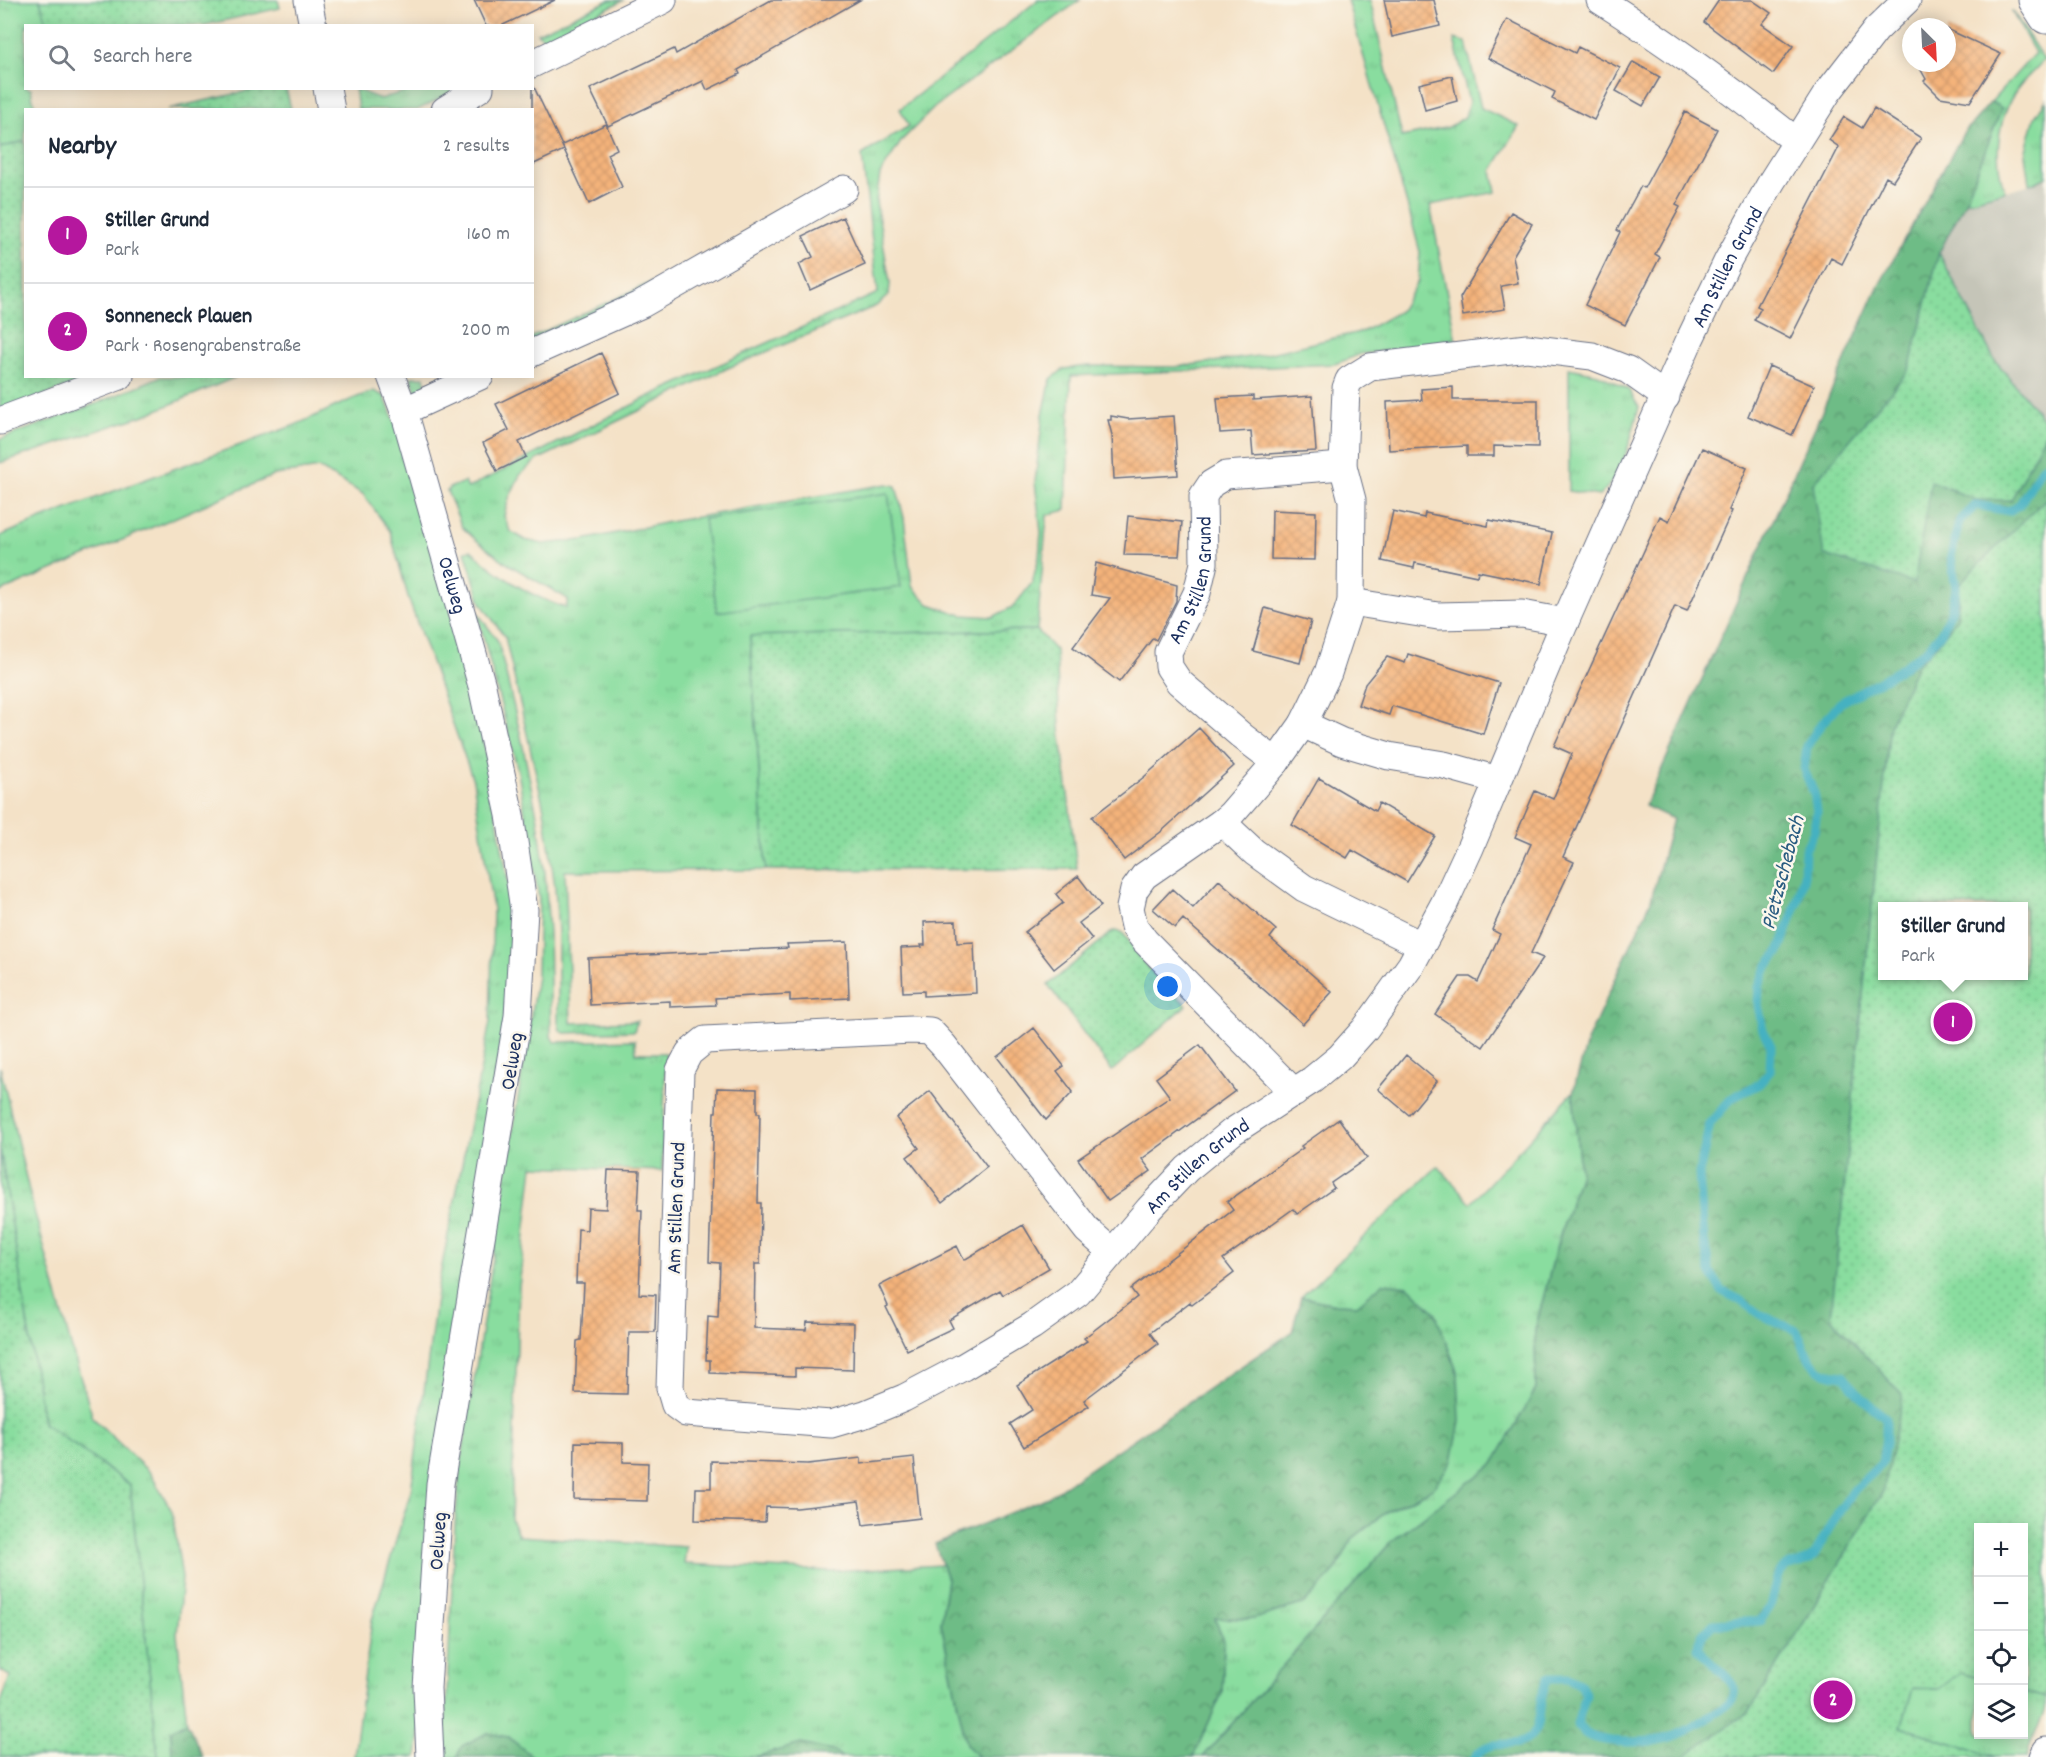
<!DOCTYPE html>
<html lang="en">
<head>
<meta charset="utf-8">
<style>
	body { margin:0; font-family:Dekko,sans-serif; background:#f2f2f3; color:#1f2937 }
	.controls { position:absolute; right:18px; bottom:18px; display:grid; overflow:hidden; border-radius:0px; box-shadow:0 3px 15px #0003 }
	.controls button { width:54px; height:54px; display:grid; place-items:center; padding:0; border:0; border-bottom:2px solid #e0e1e3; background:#fff; color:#1f2937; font:30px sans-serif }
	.compass { position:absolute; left:1902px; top:18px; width:54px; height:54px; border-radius:50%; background:#fff; box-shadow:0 3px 15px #0003; rotate:156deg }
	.you { position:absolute; left:1168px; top:987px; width:21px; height:21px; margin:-15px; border:4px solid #fff; border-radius:50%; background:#1a73e8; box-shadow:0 0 0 9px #1a73e833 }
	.badge { display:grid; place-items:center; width:39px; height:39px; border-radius:50%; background:#b5179e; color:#fff; font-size:20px; font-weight:700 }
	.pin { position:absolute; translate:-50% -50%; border:3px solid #fff; box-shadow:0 2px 6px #0006 }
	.popup { position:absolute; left:1878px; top:902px; width:150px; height:78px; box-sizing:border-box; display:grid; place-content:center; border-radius:0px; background:#fff; filter:drop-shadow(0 2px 4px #0005); font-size:20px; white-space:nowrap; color:#747a83 }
	.popup b { font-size:22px; color:#1f2937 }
	.popup::after { content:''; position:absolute; left:50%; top:100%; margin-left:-12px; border:12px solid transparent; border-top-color:#fff }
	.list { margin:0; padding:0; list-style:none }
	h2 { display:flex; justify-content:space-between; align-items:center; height:78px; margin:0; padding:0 24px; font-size:26px }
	h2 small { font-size:20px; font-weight:400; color:#747a83 }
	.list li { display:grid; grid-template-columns:39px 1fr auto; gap:18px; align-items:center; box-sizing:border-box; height:96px; padding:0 24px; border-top:2px solid #e0e1e3 }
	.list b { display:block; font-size:22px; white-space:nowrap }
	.list p { margin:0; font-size:20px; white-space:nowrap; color:#747a83 }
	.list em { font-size:20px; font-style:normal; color:#747a83 }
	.icon { flex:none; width:33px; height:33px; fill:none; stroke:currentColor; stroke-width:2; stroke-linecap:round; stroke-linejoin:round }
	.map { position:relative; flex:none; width:2046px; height:1757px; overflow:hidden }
	.search { position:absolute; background:#fff; box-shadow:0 3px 15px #0003; left:24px; top:24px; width:510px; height:66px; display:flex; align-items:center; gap:15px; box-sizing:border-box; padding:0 21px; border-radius:0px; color:#747a83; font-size:22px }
	.panel { position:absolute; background:#fff; box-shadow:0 3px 15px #0003; left:24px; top:108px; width:510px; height:270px; border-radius:0px }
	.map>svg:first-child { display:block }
	.industrial { fill:#c5c5b8 }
	.grass { fill:url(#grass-tufts); stroke:#52867e; stroke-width:1.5 }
	.forest { fill:url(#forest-crowns); stroke:#447672; stroke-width:1.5 }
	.garden { fill:url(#garden-dots); stroke:#52867e; stroke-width:1.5; fill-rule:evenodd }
	.pitch { fill:#89dd9f; stroke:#52867e; stroke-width:1.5 }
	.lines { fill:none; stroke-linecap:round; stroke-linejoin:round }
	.stream { stroke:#44b1c1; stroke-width:9 }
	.building { fill:url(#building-cross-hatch) }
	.minor-casing { stroke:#676e83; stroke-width:29 }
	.tertiary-casing { stroke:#676e83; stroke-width:35 }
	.minor { stroke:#fff; stroke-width:27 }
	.tertiary { stroke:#fff; stroke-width:33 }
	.labels { text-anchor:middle; stroke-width:5; stroke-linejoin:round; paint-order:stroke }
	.street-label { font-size:21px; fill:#1b2f5e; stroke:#fbf7ec }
	.water-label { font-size:22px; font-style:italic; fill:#295c81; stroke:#fbf7ec }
</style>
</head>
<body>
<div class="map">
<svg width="2046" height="1757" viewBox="0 0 2046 1757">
	<defs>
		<pattern id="grass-tufts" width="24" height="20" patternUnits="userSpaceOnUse" patternTransform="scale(1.5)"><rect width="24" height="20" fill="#89dd9f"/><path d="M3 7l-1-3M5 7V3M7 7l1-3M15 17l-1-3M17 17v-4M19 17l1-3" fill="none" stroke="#76be8b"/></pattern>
		<pattern id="forest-crowns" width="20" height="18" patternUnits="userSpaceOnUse" patternTransform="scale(1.5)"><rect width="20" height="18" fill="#6ebc86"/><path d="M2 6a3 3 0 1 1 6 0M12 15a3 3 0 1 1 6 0" fill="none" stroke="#5a9971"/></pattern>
		<pattern id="garden-dots" width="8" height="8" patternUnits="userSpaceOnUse" patternTransform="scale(1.5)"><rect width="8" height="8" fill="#89dd9f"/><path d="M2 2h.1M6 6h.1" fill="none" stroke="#76be8b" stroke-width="1.8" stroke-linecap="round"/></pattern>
		<pattern id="building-cross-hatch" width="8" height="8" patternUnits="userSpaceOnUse" patternTransform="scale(1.5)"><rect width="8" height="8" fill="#f4b37a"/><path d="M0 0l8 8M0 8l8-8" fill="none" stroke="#d19a6c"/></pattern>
	</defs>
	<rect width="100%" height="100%" fill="#fbf7ec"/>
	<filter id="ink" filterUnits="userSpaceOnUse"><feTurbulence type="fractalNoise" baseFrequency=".0167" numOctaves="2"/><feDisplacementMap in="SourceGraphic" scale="12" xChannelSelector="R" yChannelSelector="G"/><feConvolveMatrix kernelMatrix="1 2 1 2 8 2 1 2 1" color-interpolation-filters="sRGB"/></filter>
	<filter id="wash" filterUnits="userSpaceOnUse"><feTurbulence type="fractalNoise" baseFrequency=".008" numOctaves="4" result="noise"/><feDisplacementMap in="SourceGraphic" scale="24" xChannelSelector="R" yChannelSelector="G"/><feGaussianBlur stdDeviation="1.35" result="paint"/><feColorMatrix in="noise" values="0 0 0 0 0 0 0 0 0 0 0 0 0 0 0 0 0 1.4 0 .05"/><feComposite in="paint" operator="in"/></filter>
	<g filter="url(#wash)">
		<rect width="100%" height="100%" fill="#f4e2c7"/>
		<path class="industrial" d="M2046,177v246l-52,-64 -55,-106 26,-51 70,-19z"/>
		<path class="grass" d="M0,0h40l8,25 -22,1v62l5,1 4,20 -9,1 -1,31 -25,7z
			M610,0h14l-79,39 -8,-6z
			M1038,0h42l-145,107 -33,33 -22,34 -4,28 14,81 -1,12 -13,11 -148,62 -191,92 -17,15 -11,23 -5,18 6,15 15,9 18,4 40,-4 86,-18 218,-38 9,2 8,32 8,68 17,18 33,11 31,2 21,-11 18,-23 7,-26 2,-25 -6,-50 8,-67 8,-36 13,-10 24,-3 87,1 83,-11 106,-25 36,-20 18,-30 2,-29 -9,-34 -64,-218h23l32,137 47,-10 16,-10 4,-15 -15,-63 12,3 15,66 38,18 -27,45 4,21 -66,13 26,136 -95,13 -26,10 -264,12 -5,134 -19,5 -10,115 -287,6 16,234 -201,1 6,152 66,-2 -3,10 -70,2 -4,-3 -2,-8v-90l-3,-45 -11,-78 -39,-172 -24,-34 -16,-52 6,-1c27,26 59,46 95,58l2,-9 -60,-35 -32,-24 -14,-13 -15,-36 2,-3 15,-6 4,6 182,-92 228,-103 -16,-138 47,-29 -9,-17z
			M2012,12l2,1 30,47c-7,8 -16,16 -23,24 -23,28 -29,73 -16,107l-40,11 36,-93 -10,-7 44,-49z
			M355,89l25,10 34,-10h46l-43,21 -59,-1z
			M2046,100v77l-11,6 -6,1 -4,-30 10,-37z
			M652,282l2,2 -121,60 -1,-7z
			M1569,368l29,6 30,15 11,18c-8,31 -15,67 -40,89l-30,-5z
			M159,377h77l-91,38 -145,48v-24l98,-36z
			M411,377h13l2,8 19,-8h19l-48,14z
			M374,391l10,5 16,38 73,248 43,245 -99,830h-63l18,-137 39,-129 26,-200 53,-269 3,-112 -20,-130 -64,-180 -19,-69 -27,-37 -44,-26 -44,7 -275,117v-56c96,-40 193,-74 290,-109 28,-11 55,-27 84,-36z
			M477,612l21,29 23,96 17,83 7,53 4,60 2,104 4,5 80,-2 1,13h30l-4,118 -129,-5 -14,121 -8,233 8,16 167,11 -2,17 146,7 112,-6 5,14 -6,44 25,121 12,13h-137l-5,-5 -82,5h-221l-25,-20 -46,9 -5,11h-13l11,-233 5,-54 77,-494 2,-77 -21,-128z
			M0,1067l31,132 40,147 22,72 57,55 22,38 10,67 -5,56 10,88 -16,8 1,27h-14l-28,-272 -87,-62 -43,-275z
			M1573,1092l7,81 -22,69 -23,88 1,59 -43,75 -101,77 -189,216h-10l29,-64 2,-49 -9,-26 39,1 81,-48 17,-32 37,-29 43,-21 -75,-184 -21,-1 -35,-7 137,-131 33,37z
			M1961,1672l17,6v56h46v-42l22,6c0,21 -16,38 -19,59h-31l-95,-30 12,-39 25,1z"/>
		<path class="forest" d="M1991,102l11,6 -37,94 -26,51 -30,117 -96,114 118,-3 45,19h35l35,-68v67l-86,84 -3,35 -19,26 -21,21 -27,60 -59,593 72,77 -19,95 -96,159 -39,63 -66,45h-480l189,-216 101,-77 43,-75 -1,-59 23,-88 22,-69 -7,-81 15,-53 62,-136 23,-84 -28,-13 232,-517 86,-155z
			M1383,1283l25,3 27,26 23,62 2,48 -8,39 -20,28 -43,21 -37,29 -17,32 -30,32 -51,16 -39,-1 9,26 -2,49 -29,64h-215l-12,-13 -25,-121 6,-44 -12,-35 113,-47 244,-165 9,-35 35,7 21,1z
			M187,1722l16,35h-31l-1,-27z
			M487,1733l21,4 25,20h-76l5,-11z
			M801,1744l35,8 5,5h-87z"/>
		<path class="garden" d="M40,0h238l2,8 -75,17 -157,1z
			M261,88l25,1 5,20h-123z
			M25,141l1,235 71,1 -97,34v-263z
			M1939,253l55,106 52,64v9l-35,68h-35l-45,-19 -17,102 -90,-28 -11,-71 96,-114z
			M2046,499v1199l-22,-6v-164h-46v150l-17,-5 -23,16 -25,-1 -12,39 95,30h-313l66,-45 39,-63 96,-159 19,-95 -72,-77 59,-593 27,-60 21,-21 19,-26 3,-35zM2024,906v70h-142v-70z
			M1037,630l19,21 4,77 17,141 -311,1 -16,-234z
			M1113,931l9,1 36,48 29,25 -75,66 -64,-86z
			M0,1148l43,275 87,62 28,272h-158v-51l10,-30 -10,-5z"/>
		<path class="pitch" d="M888,493l13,94 -184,25 -13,-93z"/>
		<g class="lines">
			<path class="stream" d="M1475,1757c17,-25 44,0 61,-27 5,-11 3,-27 7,-38 1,-5 3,-9 5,-14h20l13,7 5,10 -9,29c3,3 6,8 9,10 21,11 69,10 91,1 11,-4 21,-12 32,-18 10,-6 28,-14 25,-29 -3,-10 -29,-30 -37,-40l6,-14 10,-10 47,-3 10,-14 8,-33 9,-9 13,-1 14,-8 25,-45 16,-22 27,-26 4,-26v-19l-23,-19 -19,-23c-34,-2 -35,-18 -47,-45l-38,-17 -19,-14 -18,-9 -12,-19 -6,-31 -5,-67 11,-51 22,-25 27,-14 11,-13 1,-25 -8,-16 -5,-25 1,-19 9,-21 11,-13 19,-52 6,-25 1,-25 9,-19 3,-20 -3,-18 -10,-23 3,-24 12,-19 21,-24 59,-33 27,-20 15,-17 10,-22 5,-22 -5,-33 8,-34 17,-17 33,6 11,-7 22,-37 4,-2"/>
		</g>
		<g id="blocks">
			<path class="building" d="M474,0h81l-54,26h-15z
				M771,0h89l-122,70 2,4 -33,16 -4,-9 -95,45 -18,-37 84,-40 2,5z
				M1384,0h50l6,26 -48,11z
				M1719,0h33l19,13 -9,11 31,22 -20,28 -69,-52z
				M1507,19l68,34 3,-6 42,21 -26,52 -42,-21 3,-7 -67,-34z
				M1947,29l54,25 -31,48 -30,-5 -16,-16 2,-2 -9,-16h30z
				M1633,62l27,15 -17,29 -27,-15z
				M1452,76l5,25 -32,9 -6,-26z
				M532,83l32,67 -32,15z
				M1874,108l47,30 -28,43 -7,-4 -44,87 -11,-6 -41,81 -36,-19 7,-12 -4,-2 82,-159 -10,-7 15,-23 18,11z
				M1685,112l32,17 -41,76 4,2 -25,47 5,3 -35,68 -40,-20 35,-73 -3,-2 24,-44 3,2z
				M606,124l11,25 -10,5 15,33 -33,17 -27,-59z
				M1511,212l21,12 -19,32 5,27 -17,3 4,23 -42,7 -3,-18z
				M843,217l22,48 -55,25 -11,-26 14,-7 -10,-21z
				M601,353l19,40 -101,49 7,15 -29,14 -14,-28 26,-13 -13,-26z
				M1769,366l45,20 -22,49 -44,-19z
				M1453,387v13h85v47l-44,-1v10h-27v-10l-78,4 -2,-48 35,-2 -1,-11z
				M1253,396v4l59,-4 4,55 -63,4 -2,-24 -31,2 -3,-35z
				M1111,416l17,3 46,-3 4,59 -64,4 -2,-44 -4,-15h3z
				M1702,448l45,20 -18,42 3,1 -45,100 -12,-5 -112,251 11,5 -43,91 12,5 -60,89 -48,-33 25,-37h10l8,5 22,-48 -8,-4 39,-86 -16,-7 20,-46 18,8 19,-45 -18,-8 106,-230 9,5z
				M1272,510l44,2 -1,48 -44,-1z
				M1393,511l31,7 1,-5 63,13 1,-6 63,13 -11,51 -63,-13 -1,5 -62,-13 -1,5 -32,-7z
				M1128,516l54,6 -3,34 -55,-1z
				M1096,563l81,22 -1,16 -20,39 -3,-2 -34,44 -46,-35 37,-49 -19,-3z
				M1265,608l46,13 -11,42 -47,-12z
				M1408,654l91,29 -16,51 -91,-28 -3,9 -31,-10 7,-21 22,-27 18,6z
				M1199,728l35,38 -72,65 -38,29 -32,-43 52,-40z
				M1319,778l56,33 4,-8 56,33 -28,46 -55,-32 -5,8 -55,-33z
				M1078,876l23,30 -22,17 13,16 -38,30 -29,-37 38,-29 -7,-9z
				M1219,880l57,50 -6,8 62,54 -29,32 -120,-105 -8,9 -22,-19 19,-20 21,19z
				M956,921l1,22 17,-1 2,51 -52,3v-5l-21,1 -2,-44 21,-1 -1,-2h4l-1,-23z
				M847,942l2,56 -59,3v-7l-75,4 1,7 -46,2v-6l-80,4 -2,-47 200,-10 -1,-4z
				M1034,1028l30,38 -7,5 16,21 -27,28 -49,-63z
				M1200,1045l35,46 -93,68 9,12 -43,30 -30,-42 92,-62 -14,-19z
				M1406,1055l31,26 -28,34 -31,-26z
				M717,1088l40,1v24h3l-2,90h3l-1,61h-5l-1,64 52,2 1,-8 47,1 -1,47 -58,-2v8l-85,-3v-13h-4l2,-44 10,1 2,-54 -11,-1 5,-150h2z
				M930,1091l57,76 -45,36 -35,-46 12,-9 -23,-30z
				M1339,1119l28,39 -36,25 3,5 -37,26 -4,-5 -70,50 11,14 -42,32 -2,-3 -40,31 8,11 -74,56 5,6 -65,41 -14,-23 22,-14 -15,-25 70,-44 -3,-3 53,-41 -6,-8 102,-79 -6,-8 76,-54 -2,-2z
				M608,1170l32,1 -2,39h4l-3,84 17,1 -1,37h-26l-2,62 -52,-1 2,-52 4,-1 3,-57h-8l2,-54 9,1 1,-22 18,1z
				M1023,1225l26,43 -46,27 -3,-5 -51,30 4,8 -46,22 -21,-43 2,-1 -9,-20 78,-40 7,14z
				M575,1442l48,1v19l25,1 -1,38 -73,-2z
				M861,1458v6l53,-6 6,60 -57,7 -4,-24 -62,7 -31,-1 -1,15 -70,-2 1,-32h15v-27l97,3z"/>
		</g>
	</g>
	<g filter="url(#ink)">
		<use href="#blocks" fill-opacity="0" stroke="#676e83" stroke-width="1.5"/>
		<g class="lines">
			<defs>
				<g id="minor">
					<path d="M308,0l5,26"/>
					<path d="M1600,0c68,43 133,91 196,141"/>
					<path d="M532,64l131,-64"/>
					<path d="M327,88l4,22"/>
					<path d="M445,110l35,-22"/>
					<path d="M532,353l110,-49 202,-115"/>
					<path id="s1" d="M391,376l13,35 78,275 28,129 14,95 -6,106 -78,468 -13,204 3,69"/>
					<path d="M404,411l76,-35"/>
					<path d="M0,421l120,-45"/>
					<path d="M1351,602l87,14 84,-2 43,8"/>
					<path d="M1303,724l39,18 47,14 55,9 54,15"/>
					<path id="s2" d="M1276,762l-33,-25 -64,-55 -10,-15 -1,-15 29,-59 7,-30 -1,-67 8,-12 15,-9 117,-9"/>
					<path d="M1222,822l32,30 50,36 117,57"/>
					<path d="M1295,1093l-150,-152 -11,-15 -4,-18 4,-18 10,-14 78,-54 9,-8 45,-52 27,-38 25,-51 23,-71 1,-102 -9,-34 3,-78 3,-8 21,-13 157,-19 65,8 36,14 38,27"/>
					<path id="s3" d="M1112,1252l-25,-22 -143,-184 -14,-15 -18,-1 -207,10 -16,13 -9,17 -10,318 5,17 11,8 145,11 34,-10 39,-16 59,-31 69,-41 46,-33 71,-84 38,-40 45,-37 80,-52 28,-23 25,-28 46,-64 33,-61 26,-56 95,-226 125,-283 38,-79 44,-79 56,-89 48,-62 31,-30"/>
					<path d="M2043,1757l3,-6"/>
				</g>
				<path id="tertiary" d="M2035,0l11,17"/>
			</defs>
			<use href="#minor" class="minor-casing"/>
			<use href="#tertiary" class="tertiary-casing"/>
			<use href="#minor" class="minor"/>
			<use href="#tertiary" class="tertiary"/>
		</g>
	</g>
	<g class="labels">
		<g class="street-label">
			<text dy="7" stroke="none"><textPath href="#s3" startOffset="2566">Am Stillen Grund</textPath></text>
			<text dy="7" stroke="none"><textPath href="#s2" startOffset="236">Am Stillen Grund</textPath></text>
			<text dy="7" stroke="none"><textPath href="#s1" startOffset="218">Oelweg</textPath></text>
			<text transform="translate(511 1061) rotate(-81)" y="7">Oelweg</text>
			<text dy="7" stroke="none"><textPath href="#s3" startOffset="1503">Am Stillen Grund</textPath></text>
			<text transform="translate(675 1208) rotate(-88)" y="7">Am Stillen Grund</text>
			<text transform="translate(437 1541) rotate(-86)" y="7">Oelweg</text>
		</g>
		<g class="water-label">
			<text transform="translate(1781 872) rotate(-75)" y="8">Pietzschebach</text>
		</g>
	</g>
</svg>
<div class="controls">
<button>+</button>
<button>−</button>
<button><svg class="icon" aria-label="locate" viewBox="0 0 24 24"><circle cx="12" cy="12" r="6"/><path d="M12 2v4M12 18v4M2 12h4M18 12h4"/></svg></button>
<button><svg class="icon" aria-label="layers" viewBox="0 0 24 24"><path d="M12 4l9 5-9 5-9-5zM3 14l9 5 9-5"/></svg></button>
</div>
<svg class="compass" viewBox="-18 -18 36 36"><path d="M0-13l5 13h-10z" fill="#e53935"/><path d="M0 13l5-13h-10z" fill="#747a83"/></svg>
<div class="you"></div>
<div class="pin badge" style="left:1953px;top:1022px">1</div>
<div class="popup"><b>Stiller Grund</b>Park</div>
<div class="pin badge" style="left:1833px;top:1700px">2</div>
<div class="search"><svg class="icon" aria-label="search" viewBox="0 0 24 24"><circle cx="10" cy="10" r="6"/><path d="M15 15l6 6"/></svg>Search here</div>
<section class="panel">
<h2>Nearby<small>2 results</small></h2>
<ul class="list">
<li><span class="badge">1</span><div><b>Stiller Grund</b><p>Park</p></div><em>160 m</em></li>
<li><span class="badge">2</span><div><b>Sonneneck Plauen</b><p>Park · Rosengrabenstraße</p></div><em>200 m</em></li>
</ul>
</section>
</div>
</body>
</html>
